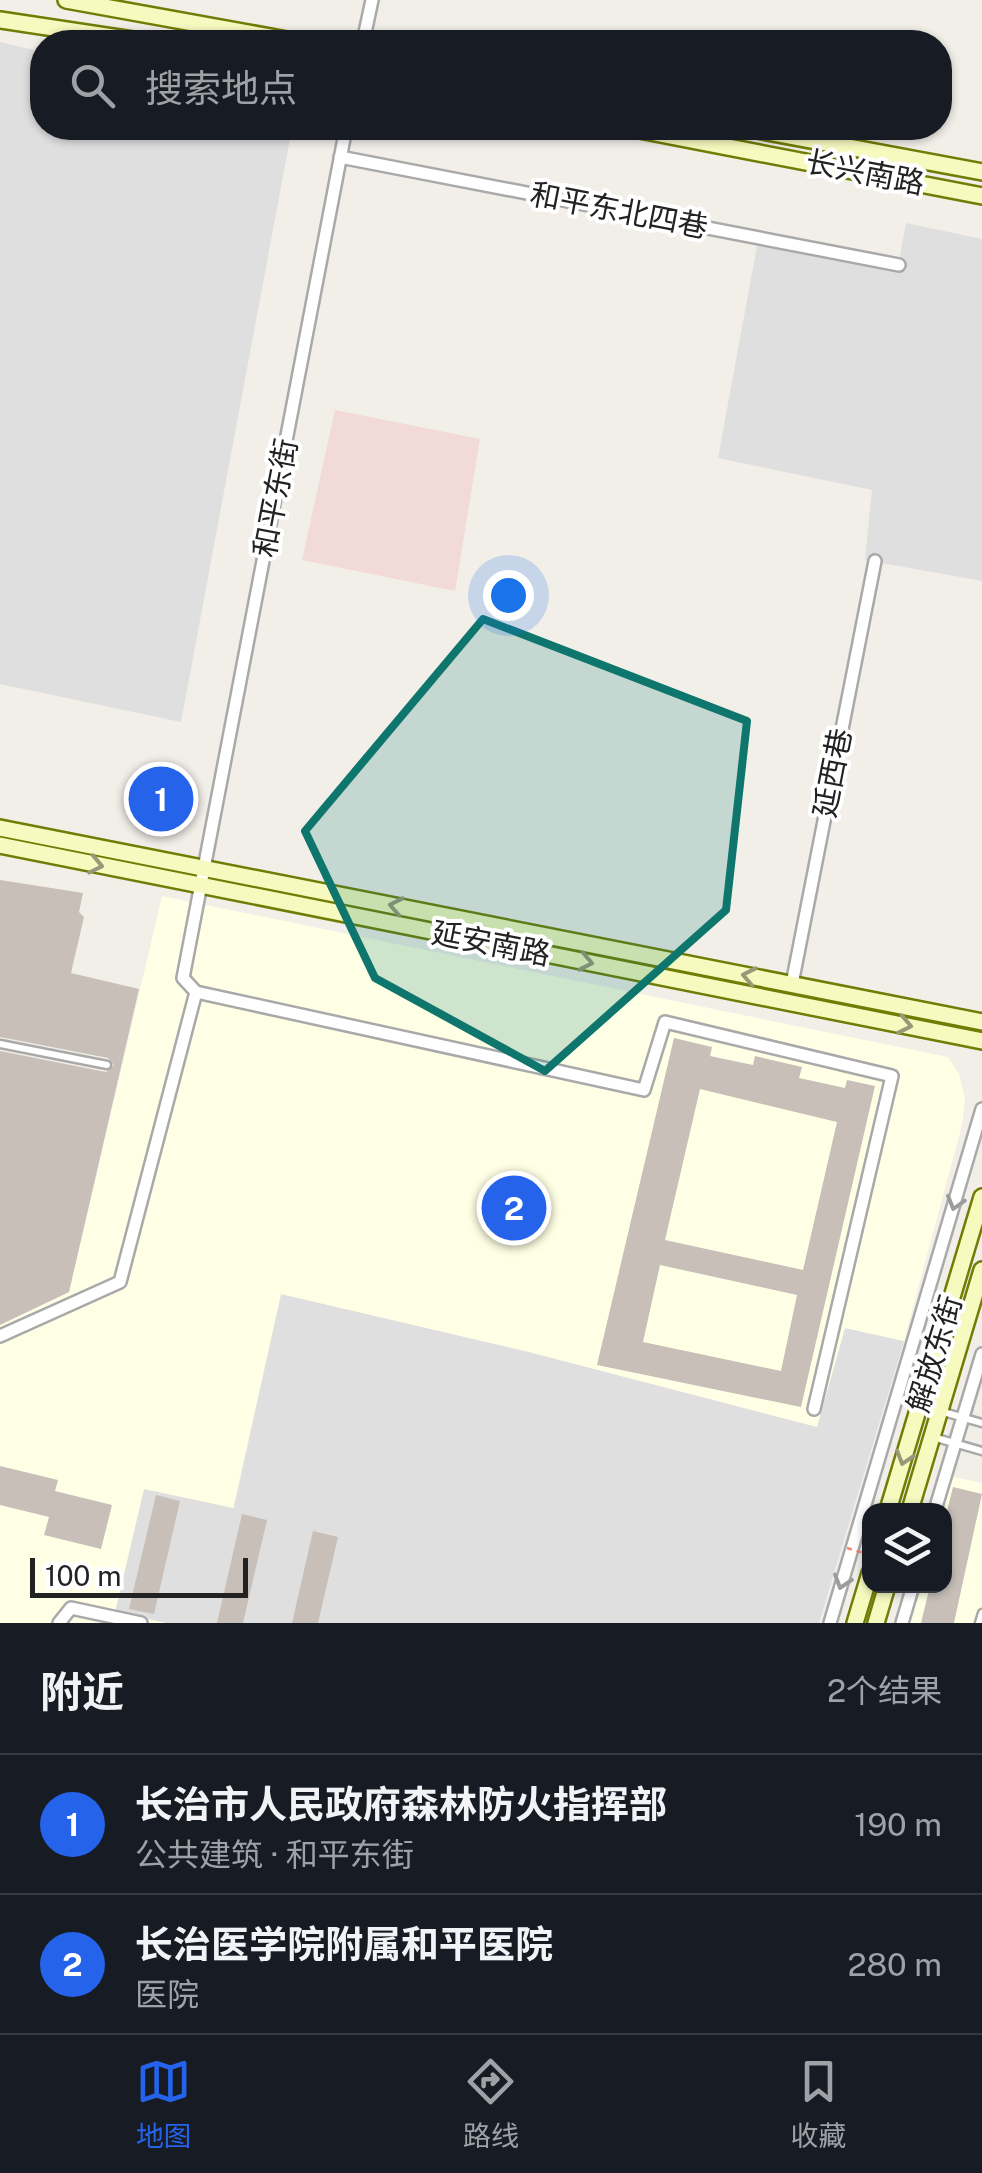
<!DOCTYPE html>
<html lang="zh">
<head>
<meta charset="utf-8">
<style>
	body { margin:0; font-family:"Public Sans","Noto Sans SC",sans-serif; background:#20242c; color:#f1f3f6 }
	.controls { position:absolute; right:30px; bottom:30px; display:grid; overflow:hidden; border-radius:20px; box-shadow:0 2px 8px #0004 }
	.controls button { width:90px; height:90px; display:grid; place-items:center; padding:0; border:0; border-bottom:2px solid #363941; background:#171b24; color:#f1f3f6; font:50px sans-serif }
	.scale { position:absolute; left:30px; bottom:25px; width:218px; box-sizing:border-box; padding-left:10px; border:5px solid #222; border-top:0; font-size:28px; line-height:35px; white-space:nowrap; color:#222; -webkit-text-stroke:8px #fff; paint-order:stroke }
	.you { position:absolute; left:508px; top:595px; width:35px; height:35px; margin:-25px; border:8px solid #fff; border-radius:50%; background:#1a73e8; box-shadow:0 0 0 15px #1a73e833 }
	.badge { display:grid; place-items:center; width:65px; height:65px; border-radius:50%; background:#2563eb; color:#fff; font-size:32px; font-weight:700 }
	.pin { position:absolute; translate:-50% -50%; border:5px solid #fff; box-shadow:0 2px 10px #0006 }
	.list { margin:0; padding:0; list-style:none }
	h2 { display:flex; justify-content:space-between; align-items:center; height:130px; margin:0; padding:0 40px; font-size:42px }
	h2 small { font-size:32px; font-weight:400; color:#9ea1a6 }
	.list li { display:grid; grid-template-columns:65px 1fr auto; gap:30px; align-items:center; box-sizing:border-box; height:140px; padding:0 40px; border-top:2px solid #363941 }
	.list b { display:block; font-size:38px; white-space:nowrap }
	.list p { margin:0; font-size:32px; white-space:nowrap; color:#9ea1a6 }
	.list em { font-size:32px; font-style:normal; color:#9ea1a6 }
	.icon { flex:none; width:55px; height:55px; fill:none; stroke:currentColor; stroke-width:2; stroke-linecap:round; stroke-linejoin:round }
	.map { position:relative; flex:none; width:982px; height:1623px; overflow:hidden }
	.search { position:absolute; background:#171b24; box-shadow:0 2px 8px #0004; left:30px; right:30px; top:30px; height:110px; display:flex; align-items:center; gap:25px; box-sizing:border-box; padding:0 35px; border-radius:40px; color:#9ea1a6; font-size:38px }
	.sheet { height:410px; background:#171b24 }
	nav { display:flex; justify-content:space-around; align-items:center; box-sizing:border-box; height:140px; border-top:2px solid #363941; background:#171b24; font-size:28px; color:#9ea1a6 }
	nav a { display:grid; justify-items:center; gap:5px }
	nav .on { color:#2563eb }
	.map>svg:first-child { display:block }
	.residential { fill:#e0dfdf }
	.commercial { fill:#f2dad9 }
	.education { fill:#ffffe5 }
	.building { fill:#c7bfb8; fill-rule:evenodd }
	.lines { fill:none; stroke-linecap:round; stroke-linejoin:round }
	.lane-casing { stroke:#a9a9a9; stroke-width:11 }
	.street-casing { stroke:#a9a9a9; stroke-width:16 }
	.secondary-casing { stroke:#707d05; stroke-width:20 }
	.lane { stroke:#fff; stroke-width:6 }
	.street { stroke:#fff; stroke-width:11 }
	.secondary { stroke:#f7fabf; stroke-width:15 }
	.path-bridge { stroke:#fa8072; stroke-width:2.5; stroke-dasharray:5 5; stroke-linecap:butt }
	.oneway { stroke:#979978 }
	.oneway2 { stroke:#9c9c9c }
	.marked { fill:#0f766e; fill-opacity:0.2; stroke:#0f766e; stroke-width:8; stroke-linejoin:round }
	.labels { text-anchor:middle; stroke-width:8; stroke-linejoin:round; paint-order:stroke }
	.street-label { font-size:30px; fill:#222; stroke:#fff }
</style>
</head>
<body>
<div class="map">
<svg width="982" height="1623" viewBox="0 0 982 1623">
	<rect width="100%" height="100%" fill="#f2efe9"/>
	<path class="residential" d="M0,42l42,10v76h250l-111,594 -181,-38z
		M906,223l76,16v342l-117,-21 7,-70 -154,-32 39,-212 140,26z
		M281,1294l248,58 287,74 29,-98 59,13 -85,282h-653l-51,-11 29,-124 90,20z"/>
	<path class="commercial" d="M335,410l145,29 -25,152 -153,-31z"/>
	<path class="education" d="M162,896l786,161 11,17 6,25 -3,26 -58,216 -59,-13 -28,99 -288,-75 -248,-58 -48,214 -89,-19 -29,123 51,11h-166v-298l69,-33z
		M950,1476l32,7v140h-72l10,-37h24v-76h-3z"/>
	<path class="building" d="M0,880l83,13 -4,19 5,5 -13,56 68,16 -70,303 -69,33v-274l106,21 8,-7 -6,-7 -108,-21z
		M674,1038l38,9 -2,9 43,9 2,-9 47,11 -3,11 46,10 2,-8 28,6 -74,321 -204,-42zM700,1089l137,33 -34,148 -138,-30zM660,1265l137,30 -16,76 -138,-29z
		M0,1466l58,14 -3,11 57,14 -11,44 -57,-14 5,-18 -49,-12z
		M953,1487l29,7 -28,129h-33l9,-37h14v-63z
		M156,1495l24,6 -26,113 -25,-5z
		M242,1514l25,6 -24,103h-26z
		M313,1531l25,6 -20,86h-26z"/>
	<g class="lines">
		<defs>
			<path id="lane" d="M0,1044l107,21
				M940,1411l42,12
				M933,1437l49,14
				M979,1623l3,-10"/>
			<path id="street" d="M363,42l9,-42
				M340,157l559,108
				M792,984l83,-423
				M196,992l-13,-14 163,-850
				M0,1336l120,-54 76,-290 448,98 21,-68 227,54 -78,333
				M935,1510l47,-156
				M59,1623l12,-15 70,15
				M830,1623l152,-514
				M902,1623l11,-37"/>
			<path id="secondary" d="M66,0l232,42
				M0,20l146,22
				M629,128l353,68
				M746,128l236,44
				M0,828l982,194
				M0,845l982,196
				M888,1510l94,-313
				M910,1510l72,-240
				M855,1623l15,-50
				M876,1623l11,-37"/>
		</defs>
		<use href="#lane" class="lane-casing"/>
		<use href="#street" class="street-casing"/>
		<use href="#secondary" class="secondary-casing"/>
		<use href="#lane" class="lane"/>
		<use href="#street" class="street"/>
		<use href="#secondary" class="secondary"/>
		<path class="path-bridge" d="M847,1548l23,7"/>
	</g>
	<defs><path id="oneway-chevron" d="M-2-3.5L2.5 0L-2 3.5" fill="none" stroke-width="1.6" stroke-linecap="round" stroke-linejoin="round" transform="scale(2.5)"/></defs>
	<g class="oneway">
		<use href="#oneway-chevron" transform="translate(96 865) rotate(12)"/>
		<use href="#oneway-chevron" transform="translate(396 906) rotate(-169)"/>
		<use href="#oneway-chevron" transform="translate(586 962) rotate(11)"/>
		<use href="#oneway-chevron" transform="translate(749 976) rotate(-169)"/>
		<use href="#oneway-chevron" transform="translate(905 1025) rotate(11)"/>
		<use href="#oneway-chevron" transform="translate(904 1458) rotate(107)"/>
	</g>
	<g class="oneway2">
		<use href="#oneway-chevron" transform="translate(955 1203) rotate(106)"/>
		<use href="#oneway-chevron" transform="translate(842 1582) rotate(107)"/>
	</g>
	<path class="marked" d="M483,619l264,102 -21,189 -181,161 -170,-93 -70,-147z"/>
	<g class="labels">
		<g class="street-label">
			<text transform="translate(865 173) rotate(11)" y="10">长兴南路</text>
			<text transform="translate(619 211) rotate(11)" y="10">和平东北四巷</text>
			<text transform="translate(276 498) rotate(-79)" y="10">和平东街</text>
			<text transform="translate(833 773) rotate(-79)" y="10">延西巷</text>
			<text transform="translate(491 944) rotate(11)" y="10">延安南路</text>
			<text transform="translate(935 1354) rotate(-73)" y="10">解放东街</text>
		</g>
	</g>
</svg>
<div class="controls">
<button><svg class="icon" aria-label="layers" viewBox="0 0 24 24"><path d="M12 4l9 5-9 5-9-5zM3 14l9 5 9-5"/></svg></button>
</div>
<div class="scale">100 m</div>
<div class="you"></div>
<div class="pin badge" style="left:161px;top:799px">1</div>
<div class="pin badge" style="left:514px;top:1208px">2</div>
<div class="search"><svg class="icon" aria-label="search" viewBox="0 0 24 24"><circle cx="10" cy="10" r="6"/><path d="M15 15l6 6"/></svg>搜索地点</div>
</div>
<section class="sheet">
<h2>附近<small>2个结果</small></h2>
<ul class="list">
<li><span class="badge">1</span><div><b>长治市人民政府森林防火指挥部</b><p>公共建筑 · 和平东街</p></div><em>190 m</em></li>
<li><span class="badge">2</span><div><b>长治医学院附属和平医院</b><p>医院</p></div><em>280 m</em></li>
</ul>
</section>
<nav>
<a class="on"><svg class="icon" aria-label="map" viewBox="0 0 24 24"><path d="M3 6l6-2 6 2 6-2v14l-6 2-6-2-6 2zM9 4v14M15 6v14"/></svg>地图</a>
<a><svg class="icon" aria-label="directions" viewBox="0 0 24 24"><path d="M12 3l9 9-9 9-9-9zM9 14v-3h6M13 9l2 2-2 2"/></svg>路线</a>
<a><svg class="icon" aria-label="saved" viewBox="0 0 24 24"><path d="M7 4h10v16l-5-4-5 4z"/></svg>收藏</a>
</nav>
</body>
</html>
